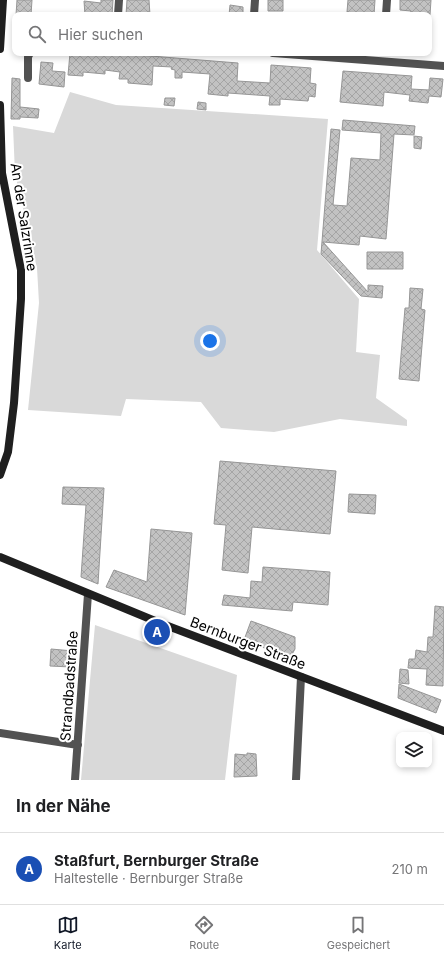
<!DOCTYPE html>
<html lang="de">
<head>
<meta charset="utf-8">
<style>
	body { margin:0; font-family:Inter,sans-serif; background:#f6f6f6; color:#202124 }
	.controls { position:absolute; right:12px; bottom:12px; display:grid; overflow:hidden; border-radius:8px; box-shadow:0 2px 6px #0003 }
	.controls button { width:36px; height:36px; display:grid; place-items:center; padding:0; border:0; border-bottom:1px solid #e0e0e0; background:#fff; color:#202124; font:20px sans-serif }
	.you { position:absolute; left:210px; top:341px; width:14px; height:14px; margin:-10px; border:3px solid #fff; border-radius:50%; background:#1a73e8; box-shadow:0 0 0 6px #1a73e833 }
	.badge { display:grid; place-items:center; width:26px; height:26px; border-radius:50%; background:#111827; color:#fff; font-size:13px; font-weight:700 }
	.pin { position:absolute; translate:-50% -50%; border:2px solid #fff; box-shadow:0 1px 4px #0006 }
	.list { margin:0; padding:0; list-style:none }
	h2 { display:flex; justify-content:space-between; align-items:center; height:52px; margin:0; padding:0 16px; font-size:17px }
	h2 small { font-size:13px; font-weight:400; color:#757577 }
	.list li { display:grid; grid-template-columns:26px 1fr auto; gap:12px; align-items:center; box-sizing:border-box; height:72px; padding:0 16px; border-top:1px solid #e0e0e0 }
	.list b { display:block; font-size:15px; white-space:nowrap }
	.list p { margin:0; font-size:13px; white-space:nowrap; color:#757577 }
	.list em { font-size:13px; font-style:normal; color:#757577 }
	.icon { flex:none; width:22px; height:22px; fill:none; stroke:currentColor; stroke-width:2; stroke-linecap:round; stroke-linejoin:round }
	.map { position:relative; flex:none; width:444px; height:780px; overflow:hidden }
	.search { position:absolute; background:#fff; box-shadow:0 2px 6px #0003; left:12px; right:12px; top:12px; height:44px; display:flex; align-items:center; gap:10px; box-sizing:border-box; padding:0 14px; border-radius:8px; color:#757577; font-size:15px }
	.sheet { height:124px; background:#fff }
	nav { display:flex; justify-content:space-around; align-items:center; box-sizing:border-box; height:56px; border-top:1px solid #e0e0e0; background:#fff; font-size:11px; color:#757577 }
	nav a { display:grid; justify-items:center; gap:2px }
	nav .on { color:#111827 }
	.map>svg:first-child { display:block }
	.green { fill:#d9d9d9 }
	.building { fill:url(#building-cross-hatch); stroke:#969696 }
	.lines { fill:none; stroke-linecap:round; stroke-linejoin:round }
	.minor { stroke:#525252; stroke-width:8 }
	.secondary { stroke:#1f1f1f; stroke-width:8 }
	.labels { text-anchor:middle; stroke-width:4; stroke-linejoin:round; paint-order:stroke }
	.street-label { font-size:14px; fill:#000; stroke:#fff }
</style>
</head>
<body>
<div class="map">
<svg width="444" height="780" viewBox="0 0 444 780">
	<defs>
		<pattern id="building-cross-hatch" width="8" height="8" patternUnits="userSpaceOnUse"><rect width="8" height="8" fill="#c2c2c2"/><path d="M0 0l8 8M0 8l8-8" fill="none" stroke="#a5a5a5"/></pattern>
	</defs>
	<rect width="100%" height="100%" fill="#fff"/>
	<path class="green" d="M70,92l46,13 212,14 -11,131 42,49 -3,53 24,3 -4,43 31,22v6l-67,-7 -66,13 -53,-4 -20,-26 -75,-3 -5,17 -93,-6 11,-107 -2,-35 -22,-94 -2,-48 41,7z
		M95,625l142,50 -12,105h-144z"/>
	<path class="building" d="M17,0h15l-1,15h-15z
		M101,0h12l-1,15h-27l-1,-14 17,2z
		M127,0h22l1,15h-24z
		M268,0h15v11h-15z
		M348,0h27l-1,15 -27,-3z
		M400,0h31l-1,15h-20l1,-4 -11,-1z
		M230,5l13,2v8h-14z
		M70,53h43l125,10 -1,18 33,2 1,-18 40,3 -1,15 6,1 -1,13 -6,-1 -1,5 -28,-2v6h-11l1,-9 -42,-3v3l-20,-2 2,-20 -28,-2v6h-7v-8l-4,-1 1,-2 -19,-1 -1,19 -24,-2v-4h-9l1,-7 -15,-2v4l-22,-2v4l-15,-1z
		M41,62l12,1 -1,8 13,1 -1,15 -25,-3z
		M343,71l69,5 -1,13 18,1 1,-12 13,1 -2,18 -12,-1 -1,7 -19,-2 1,-6 -26,-3 -1,14 -43,-4z
		M12,78l8,1v28l19,2 -1,9 -18,-1v2h-9z
		M165,98h10l-1,8 -10,-1z
		M198,102l8,1v7l-9,-1z
		M343,120l72,6 -1,9 -20,-1 -8,105 -26,-3 -1,9 -36,-3 45,50v-7l15,1 -1,12 -21,-2 -40,-42 10,-125 9,1 -7,75 14,1 4,-48 29,2 1,-27 -39,-3z
		M414,136l8,1 -1,12 -7,-1z
		M367,252h36v17h-36z
		M410,288l13,1 -2,20 4,1 -6,71 -20,-2 6,-71h4z
		M220,461l116,10 -6,63 -78,-7 -4,46 -26,-3 4,-45 -12,-1z
		M63,487l41,1 -6,96 -17,-7 5,-72 -24,-1z
		M349,494l27,1 -1,19 -27,-2z
		M151,529l41,4 -7,82 -79,-28 8,-17 33,12z
		M263,567l67,5 -2,33 -35,-3 -1,9 -70,-6 2,-10 26,3 1,-17 11,1z
		M435,606l9,1 -1,79 -17,-1 1,-16 -19,-1 1,-9h6l1,-9 11,2 1,-15h5z
		M251,621l44,16v12l-5,9 -46,-18z
		M51,649l22,2 -2,16 -21,-1z
		M400,669l8,1 1,14 -10,-1z
		M399,684l42,16 -5,13 -38,-15z
		M247,753l9,1 1,22 -23,1 1,-23 12,1z"/>
	<g class="lines">
		<path class="minor" d="M118,15l1,-15
			M254,15l1,-15
			M386,15l1,-15
			M273,53l171,13
			M28,78v-21l2,-4
			M0,733l78,12
			M75,780l13,-186
			M296,780l5,-103"/>
		<path class="secondary" d="M0,49l3,-49
			M0,105l2,68 19,97v29l-7,104 -6,49 -8,23
			M0,557l160,66 284,108"/>
	</g>
	<g class="labels">
		<g class="street-label">
			<text transform="translate(24 217) rotate(81)" y="5">An der Salzrinne</text>
			<text transform="translate(248 643) rotate(21)" y="5">Bernburger Straße</text>
			<text transform="translate(69 686) rotate(-86)" y="5">Strandbadstraße</text>
		</g>
	</g>
</svg>
<div class="controls">
<button><svg class="icon" aria-label="layers" viewBox="0 0 24 24"><path d="M12 4l9 5-9 5-9-5zM3 14l9 5 9-5"/></svg></button>
</div>
<div class="you"></div>
<div class="pin badge" style="left:157px;top:632px;background:#1a4fb4">A</div>
<div class="search"><svg class="icon" aria-label="search" viewBox="0 0 24 24"><circle cx="10" cy="10" r="6"/><path d="M15 15l6 6"/></svg>Hier suchen</div>
</div>
<section class="sheet">
<h2>In der Nähe<small></small></h2>
<ul class="list">
<li><span class="badge" style="background:#1a4fb4">A</span><div><b>Staßfurt, Bernburger Straße</b><p>Haltestelle · Bernburger Straße</p></div><em>210 m</em></li>
</ul>
</section>
<nav>
<a class="on"><svg class="icon" aria-label="map" viewBox="0 0 24 24"><path d="M3 6l6-2 6 2 6-2v14l-6 2-6-2-6 2zM9 4v14M15 6v14"/></svg>Karte</a>
<a><svg class="icon" aria-label="directions" viewBox="0 0 24 24"><path d="M12 3l9 9-9 9-9-9zM9 14v-3h6M13 9l2 2-2 2"/></svg>Route</a>
<a><svg class="icon" aria-label="saved" viewBox="0 0 24 24"><path d="M7 4h10v16l-5-4-5 4z"/></svg>Gespeichert</a>
</nav>
</body>
</html>
